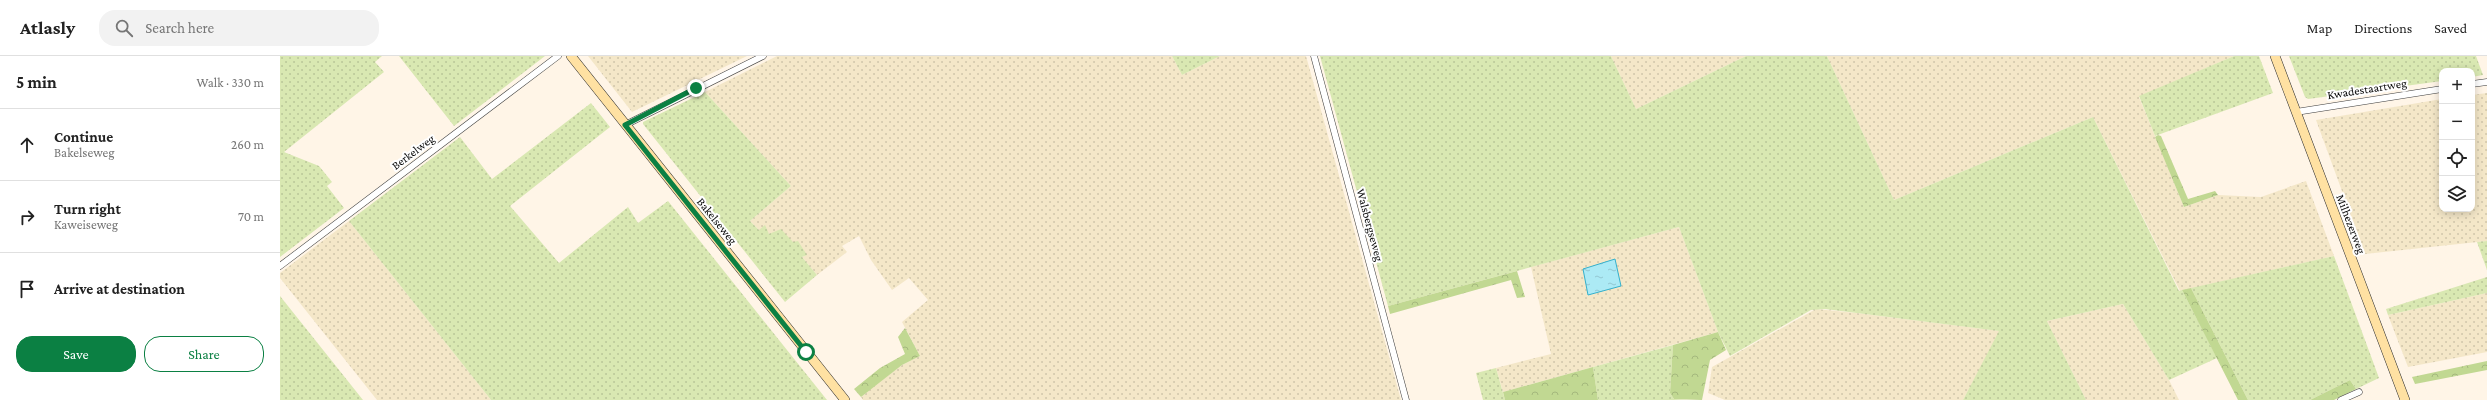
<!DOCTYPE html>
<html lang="en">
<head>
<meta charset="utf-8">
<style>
	body { margin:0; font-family:"Crimson Pro",serif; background:#f2f2f2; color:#222 }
	.controls { position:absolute; right:12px; top:12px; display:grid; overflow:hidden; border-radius:8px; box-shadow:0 2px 10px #0003 }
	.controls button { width:36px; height:36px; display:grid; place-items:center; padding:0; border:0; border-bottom:1px solid #e0e0e0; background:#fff; color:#222; font:20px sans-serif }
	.stop { position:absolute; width:12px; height:12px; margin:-9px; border:3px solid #0b8043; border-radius:50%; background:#fff }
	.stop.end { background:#0b8043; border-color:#fff; box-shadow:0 1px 4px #0008 }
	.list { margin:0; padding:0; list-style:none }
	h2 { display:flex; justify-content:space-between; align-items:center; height:52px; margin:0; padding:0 16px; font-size:17px }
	h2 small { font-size:13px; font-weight:400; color:#767676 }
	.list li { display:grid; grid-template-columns:26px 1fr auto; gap:12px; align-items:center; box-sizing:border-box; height:72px; padding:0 16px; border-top:1px solid #e0e0e0 }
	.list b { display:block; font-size:15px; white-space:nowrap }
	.list p { margin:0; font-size:13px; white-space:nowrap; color:#767676 }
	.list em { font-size:13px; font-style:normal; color:#767676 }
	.actions { display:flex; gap:8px; padding:12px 16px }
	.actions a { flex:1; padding:9px 0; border:1px solid #0b8043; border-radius:16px; text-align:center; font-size:14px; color:#0b8043 }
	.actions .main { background:#0b8043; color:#fff }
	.icon { flex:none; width:22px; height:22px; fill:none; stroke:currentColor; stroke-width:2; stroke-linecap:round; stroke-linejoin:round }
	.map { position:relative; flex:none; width:2207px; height:344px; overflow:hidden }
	header { display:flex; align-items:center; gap:24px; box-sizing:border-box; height:56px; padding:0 20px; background:#fff; border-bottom:1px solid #e0e0e0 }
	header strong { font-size:19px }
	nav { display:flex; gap:22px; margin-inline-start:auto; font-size:14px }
	.search { width:280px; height:36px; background:#f2f2f2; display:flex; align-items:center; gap:10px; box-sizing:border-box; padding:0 14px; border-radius:16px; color:#767676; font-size:15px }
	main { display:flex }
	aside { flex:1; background:#fff }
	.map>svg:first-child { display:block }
	.farmland { fill:url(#farmland-dots) }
	.grass { fill:url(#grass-dots) }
	.forest { fill:url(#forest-crowns) }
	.water { fill:url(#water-ripples); stroke:#34b0cc }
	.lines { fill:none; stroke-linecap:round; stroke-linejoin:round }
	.street-casing { stroke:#3d3d3d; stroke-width:7 }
	.secondary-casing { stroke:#2c2c2c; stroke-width:10 }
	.street { stroke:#fff; stroke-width:6 }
	.secondary { stroke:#ffe1a2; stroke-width:9 }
	.route { stroke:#0b8043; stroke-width:5 }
	.labels { text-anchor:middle; stroke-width:4; stroke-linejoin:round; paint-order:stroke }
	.street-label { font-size:12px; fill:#0a0a0a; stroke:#fff }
</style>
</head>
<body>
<header>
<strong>Atlasly</strong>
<div class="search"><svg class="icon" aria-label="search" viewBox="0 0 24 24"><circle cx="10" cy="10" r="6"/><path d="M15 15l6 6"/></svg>Search here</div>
<nav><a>Map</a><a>Directions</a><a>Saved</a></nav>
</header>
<main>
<aside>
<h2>5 min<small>Walk · 330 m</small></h2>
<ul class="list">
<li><svg class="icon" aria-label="ahead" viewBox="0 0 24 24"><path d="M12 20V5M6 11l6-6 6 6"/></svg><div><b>Continue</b><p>Bakelseweg</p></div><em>260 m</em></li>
<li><svg class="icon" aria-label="right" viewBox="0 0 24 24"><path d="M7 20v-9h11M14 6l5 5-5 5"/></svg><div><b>Turn right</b><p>Kaweiseweg</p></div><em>70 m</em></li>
<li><svg class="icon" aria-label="arrive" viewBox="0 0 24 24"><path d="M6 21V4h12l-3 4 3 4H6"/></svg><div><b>Arrive at destination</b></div></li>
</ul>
<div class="actions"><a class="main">Save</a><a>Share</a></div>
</aside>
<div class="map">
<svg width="2207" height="344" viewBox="0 0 2207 344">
	<defs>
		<pattern id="farmland-dots" width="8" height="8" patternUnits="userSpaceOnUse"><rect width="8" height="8" fill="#f4e7c8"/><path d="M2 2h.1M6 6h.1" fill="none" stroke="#d0c5aa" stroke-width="1.8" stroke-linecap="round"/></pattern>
		<pattern id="grass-dots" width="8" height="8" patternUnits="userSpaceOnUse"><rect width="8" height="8" fill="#d9e8b2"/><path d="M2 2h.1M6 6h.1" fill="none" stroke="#b9c698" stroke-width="1.8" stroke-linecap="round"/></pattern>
		<pattern id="forest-crowns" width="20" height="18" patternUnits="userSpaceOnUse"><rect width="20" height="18" fill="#c1d892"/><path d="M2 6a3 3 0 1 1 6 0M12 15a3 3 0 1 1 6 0" fill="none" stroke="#a4b87d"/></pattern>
		<pattern id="water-ripples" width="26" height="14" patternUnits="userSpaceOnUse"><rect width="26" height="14" fill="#aceaf5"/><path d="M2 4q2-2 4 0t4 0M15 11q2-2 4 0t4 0" fill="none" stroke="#93c7d1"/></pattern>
	</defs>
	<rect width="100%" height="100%" fill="#fff5e7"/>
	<path class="farmland" d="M308,0h159l-115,56z
		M497,0h395l10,19 38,-19h86l95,344h-538l-2,-3 14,-12 27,-20 18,-9 -18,-34 26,-22 -19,-22 -17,12 -21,-30 -12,-24 -17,10 5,6 -30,23 -15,-18 4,-2 -13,-13 -34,-12 -9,-9 41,-35 -86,-94z
		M1331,0h135l-110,53z
		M1547,0h407l-95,41 45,110 34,-12 43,2 45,-16 28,75 -154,35 -87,-174 -199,83z
		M2207,37v148l-122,13 -49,-134 126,-21v110h30v-114z
		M69,165l142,179h-114l-97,-122v-5z
		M1399,171l39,105 -215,60 -7,-24 55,-14 -20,-87z
		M2207,237v59l-79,15 -20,-52z
		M1843,248l46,76 10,20h-93l-39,-79z
		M1536,253l40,4 144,18 -37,69h-238l-17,-7 4,-26z"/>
	<path class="grass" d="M0,0h102l-7,6 9,10 -100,80 35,14 13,16 -5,4 17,22 -64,49z
		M119,0h146l-91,70z
		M892,0h48l-38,19z
		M1040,0h291l25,53 110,-53h81l67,144 199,-83 86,174 3,-1 35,68 -48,22 -46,-76 -76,17 39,79h-123l36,-69 -174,-22 -14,1 -81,46 -12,-24 -39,-105 -291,79z
		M1954,0h25l14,37 -118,43 -16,-40z
		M2009,0h187l7,19 -11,2v-6h-30v10l-134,18 -3,-2z
		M425,36l86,94 -41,35 9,9 6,-5 4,9 12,-5 12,13 5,-1 9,14 -5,2 15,18 -32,27 -142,-178v-2z
		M311,47l19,24 -100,79 49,57 69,-56 10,16 30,-22 159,199h-336l-142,-179 111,-84 32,42z
		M2207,185v29l-10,-28z
		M2054,200l45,122 -23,11 -6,-9 -40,20h-62l-57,-112z
		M2207,221v16l-99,22 -2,-6z
		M0,240l83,104h-83z
		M1393,289l-3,48 4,6 13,1h-89l-5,-33z
		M1216,312l9,32h-22l-7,-27z"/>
	<path class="forest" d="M1878,79l3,1 27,63 27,-8 3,4 -34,12 -29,-70z
		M1237,215l8,26 -8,1 -6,-18 -121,34 -2,-8z
		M1911,232l57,112h-10l-56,-110z
		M625,272l15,28 -18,9 -41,32 -7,-8 26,-21 25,-14 -7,-17z
		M1438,276l8,18 -16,10 -8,40 -28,-1 -4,-6 3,-48z
		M2207,305v9l-72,14 -3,-7z
		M1313,311l5,33h-93l-2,-8z
		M2070,324l6,9 -22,11h-24z"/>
	<path class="water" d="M1335,203l6,27 -33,9 -5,-26z"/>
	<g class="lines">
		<defs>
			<path id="street" d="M1034,0l92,344
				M2192,28l15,-2
				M2016,56l146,-23
				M345,69l138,-69
				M0,210l278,-210
				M2061,344l18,-8"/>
			<path id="secondary" d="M291,0l274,344
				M1995,0l130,344"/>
		</defs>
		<use href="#street" class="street-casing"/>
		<use href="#secondary" class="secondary-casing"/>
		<use href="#street" class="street"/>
		<use href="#secondary" class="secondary"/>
	</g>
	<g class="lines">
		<path class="route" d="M416,32l-71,37 181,227"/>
	</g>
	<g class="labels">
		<g class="street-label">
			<text transform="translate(2087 33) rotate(-9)" y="4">Kwadestaartweg</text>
			<text transform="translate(133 96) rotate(-37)" y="4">Berkelweg</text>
			<text transform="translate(437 165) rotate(51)" y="4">Bakelseweg</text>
			<text transform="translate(2071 168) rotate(69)" y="4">Milhezerweg</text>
			<text transform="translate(1090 169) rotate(75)" y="4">Walsbergseweg</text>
		</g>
	</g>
</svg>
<div class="controls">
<button>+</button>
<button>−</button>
<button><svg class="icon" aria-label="locate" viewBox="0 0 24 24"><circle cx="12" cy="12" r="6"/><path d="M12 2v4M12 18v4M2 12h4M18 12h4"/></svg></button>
<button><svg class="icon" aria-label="layers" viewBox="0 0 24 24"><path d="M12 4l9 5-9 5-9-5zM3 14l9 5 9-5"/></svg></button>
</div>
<div class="stop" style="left:526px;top:296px"></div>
<div class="stop end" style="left:416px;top:32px"></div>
</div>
</main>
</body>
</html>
